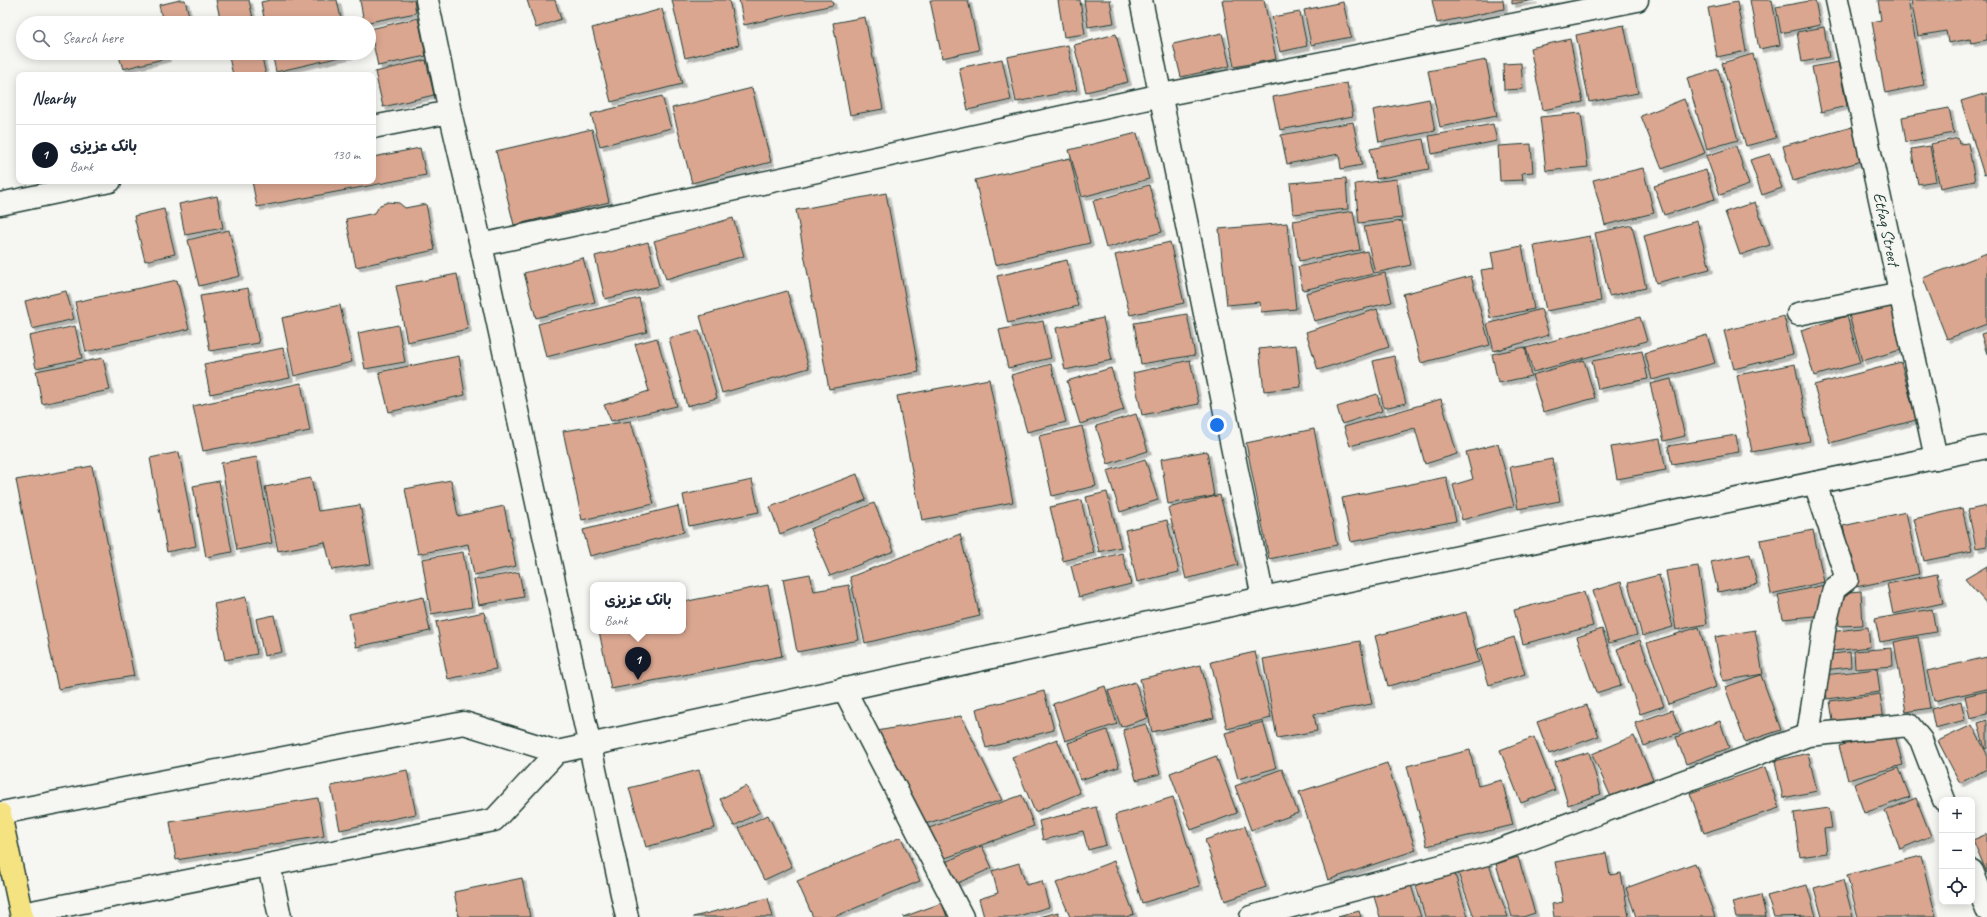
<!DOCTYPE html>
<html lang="en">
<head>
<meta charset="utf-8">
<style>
	body { margin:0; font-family:Caveat,"Playpen Sans Arabic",sans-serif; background:#f2f2f3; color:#1f2937 }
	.controls { position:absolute; right:12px; bottom:12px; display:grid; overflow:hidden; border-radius:8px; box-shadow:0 2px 10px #0003 }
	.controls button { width:36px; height:36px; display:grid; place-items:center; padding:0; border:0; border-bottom:1px solid #e0e1e3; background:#fff; color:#1f2937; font:20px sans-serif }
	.you { position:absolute; left:1217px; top:425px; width:14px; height:14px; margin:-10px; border:3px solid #fff; border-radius:50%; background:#1a73e8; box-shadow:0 0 0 6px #1a73e833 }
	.badge { display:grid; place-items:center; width:26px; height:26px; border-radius:50%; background:#111827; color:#fff; font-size:13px; font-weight:700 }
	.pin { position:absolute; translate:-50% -33px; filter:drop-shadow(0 1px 2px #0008) }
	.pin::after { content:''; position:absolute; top:21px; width:14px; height:12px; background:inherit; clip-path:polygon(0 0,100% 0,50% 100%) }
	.popup { position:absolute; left:590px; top:582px; width:96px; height:52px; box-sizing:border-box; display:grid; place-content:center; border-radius:8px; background:#fff; filter:drop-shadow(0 1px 3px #0005); font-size:13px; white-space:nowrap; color:#747a83 }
	.popup b { font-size:15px; color:#1f2937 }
	.popup::after { content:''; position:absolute; left:50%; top:100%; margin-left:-8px; border:8px solid transparent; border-top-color:#fff }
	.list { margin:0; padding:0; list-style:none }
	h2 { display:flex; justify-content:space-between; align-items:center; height:52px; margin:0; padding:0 16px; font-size:17px }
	h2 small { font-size:13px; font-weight:400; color:#747a83 }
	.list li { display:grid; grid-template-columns:26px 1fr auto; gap:12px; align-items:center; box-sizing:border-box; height:60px; padding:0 16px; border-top:1px solid #e0e1e3 }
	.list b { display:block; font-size:15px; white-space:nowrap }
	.list p { margin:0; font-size:13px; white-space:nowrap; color:#747a83 }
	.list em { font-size:13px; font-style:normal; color:#747a83 }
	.icon { flex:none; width:22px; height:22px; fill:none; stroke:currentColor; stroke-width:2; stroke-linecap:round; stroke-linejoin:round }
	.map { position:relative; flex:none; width:1987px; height:917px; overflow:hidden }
	.search { position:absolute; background:#fff; box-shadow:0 2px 10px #0003; left:16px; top:16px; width:360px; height:44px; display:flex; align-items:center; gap:10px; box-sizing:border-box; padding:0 14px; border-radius:22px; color:#747a83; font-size:15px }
	.panel { position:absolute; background:#fff; box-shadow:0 2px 10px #0003; left:16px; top:72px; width:360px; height:112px; border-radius:8px }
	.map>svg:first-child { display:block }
	.building { fill:#daa690; stroke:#1f3d34; filter:url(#shadow) }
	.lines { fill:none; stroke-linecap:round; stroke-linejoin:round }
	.street-casing { stroke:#1f3d34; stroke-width:25 }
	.secondary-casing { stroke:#1f3d34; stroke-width:25 }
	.primary-casing { stroke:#1f3d34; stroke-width:25 }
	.street { stroke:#f6f6f2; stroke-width:22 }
	.secondary { stroke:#f6f6f2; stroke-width:22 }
	.primary { stroke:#f5e382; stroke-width:22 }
	.labels { text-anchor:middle; stroke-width:3.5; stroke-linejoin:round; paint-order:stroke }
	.street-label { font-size:17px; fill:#1f3d34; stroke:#f6f6f2 }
</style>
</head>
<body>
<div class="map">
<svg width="1987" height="917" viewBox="0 0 1987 917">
	<defs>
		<filter id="shadow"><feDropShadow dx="3.5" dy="3.5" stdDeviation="0" flood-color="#0004"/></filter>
	</defs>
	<rect width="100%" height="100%" fill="#f6f6f2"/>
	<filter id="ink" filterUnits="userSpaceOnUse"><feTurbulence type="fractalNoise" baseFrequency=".025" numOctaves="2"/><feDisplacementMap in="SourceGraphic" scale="8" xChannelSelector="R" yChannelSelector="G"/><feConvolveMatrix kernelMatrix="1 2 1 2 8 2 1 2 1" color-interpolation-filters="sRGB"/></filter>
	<g filter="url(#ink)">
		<path class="building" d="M180,0h5l6,23h-28l-4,-18z
			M216,0h33l5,23h-33z
			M270,0h67l5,23h-77l-4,-21z
			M360,0h54l2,13 -52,10z
			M527,0h28l6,19 -25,9z
			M672,0h57l10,45 -54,13z
			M739,0h93l1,5 -89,20z
			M930,0h38l11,50 -37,8z
			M1058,0h22l5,34 -21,3z
			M1084,0h26l4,23 -26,4z
			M1222,0h42l12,59 -42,8z
			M1432,0h71l1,9 -67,14z
			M1512,0h22l-22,4z
			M1750,0h22l8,45 -21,4z
			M1815,0l5,25 -39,8 -5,-26z
			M1878,0h30l16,85 -39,8 -13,-71 9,-2z
			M1911,0h76v40l-16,3 -1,-4 -22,4 -2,-12 -28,5z
			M1343,2l8,35 -40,8 -7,-35z
			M1737,2l9,49 -29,6 -9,-49z
			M662,9l20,75 -71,18 -19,-74z
			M1300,12l7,34 -27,6 -8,-35z
			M865,17l18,92 -33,6 -17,-92z
			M418,18l8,38 -48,10 -8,-37z
			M1624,25l14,68 -49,9 -13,-67z
			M1824,27l5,30 -27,5 -5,-30z
			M1222,33l8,33 -49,11 -8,-33z
			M1116,34l12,48 -42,10 -12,-47z
			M1570,39l13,63 -40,8 -13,-62z
			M1068,45l9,45 -61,12 -9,-45z
			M118,53h47l2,5 -44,11z
			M228,53h33l5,22h-33z
			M272,53h77v2l-73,17z
			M1753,54l23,84 -30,8 -24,-83z
			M1002,59l9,41 -43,10 -9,-42z
			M426,60l8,35 -51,12 -8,-35z
			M1486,60l11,56 -57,11 -12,-56z
			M1838,62l9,44 -26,6 -9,-45z
			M1521,63l2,26 -19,1 -1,-26z
			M1718,69l20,71 -31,9 -20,-71z
			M1347,83l6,33 -73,14 -7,-33z
			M752,88l19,74 -79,21 -20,-75z
			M1987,93v81l-3,1 -23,-74z
			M662,96l9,32 -71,18 -9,-32z
			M1429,99l6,32 -56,11 -6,-32z
			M1684,99l21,54 -43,16 -21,-53z
			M1949,108l5,25 -48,9 -4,-25z
			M1581,113l7,54 -42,4 -6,-54z
			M1353,122l9,43 -21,4 -2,-15 -52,10 -6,-29z
			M1493,124l4,17 -65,13 -3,-18z
			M1852,127l10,34 -69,20 -10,-35z
			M592,129l17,73 -95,23 -18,-74z
			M1137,133l12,46 -67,18 -13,-47z
			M1958,138l1,6 9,-1 7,38 -35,7 -9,-44z
			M1423,139l6,30 -53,10 -6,-30z
			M1531,144l2,28 -11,1 1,7 -23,1 -2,-35z
			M1736,146l13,39 -29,10 -14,-39z
			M1930,146l6,35 -18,3 -7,-35z
			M420,148l6,27 -169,32 -5,-26h121v-24z
			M1770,154l12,34 -20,7 -12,-35z
			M1070,158l20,85 -95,22 -20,-85z
			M1643,168l11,45 -49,12 -12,-45z
			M1706,170l9,29 -51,16 -10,-29z
			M1346,178l2,31 -55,5 -3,-31z
			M1397,179l5,39 -43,5 -4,-39z
			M1149,185l13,47 -56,16 -13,-47z
			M886,193l33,179 -90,17 -33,-179z
			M217,196l6,32 -38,7 -6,-31z
			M388,202l11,1 6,5 21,-4 9,46 -79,17 -10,-48 29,-6 5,-8z
			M1755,202l15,43 -30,10 -15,-43z
			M164,209l11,45 -30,7 -11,-45z
			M1353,211l7,39 -61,11 -6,-40z
			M733,218l11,38 -78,23 -12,-38z
			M1402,221l9,44 -36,8 -11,-46z
			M1697,221l13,48 -54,14 -12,-47z
			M1287,223l9,86 -35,3 -1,-10 -33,3 -8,-76z
			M1632,225l14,63 -37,8 -14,-63z
			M229,230l11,46 -41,10 -11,-46z
			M1590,236l11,65 -55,10 -12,-65z
			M648,242l11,44 -54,13 -10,-43z
			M1170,242l14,61 -54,12 -15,-60z
			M1522,246l12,63 -44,9 -9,-48 13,-2 -3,-16z
			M1367,251l6,23 -70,16 -5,-23z
			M1987,253v71l-40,15 -24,-61z
			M583,258l12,44 -59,16 -12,-45z
			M1067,260l11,46 -70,17 -11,-47z
			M1385,273l7,29 -78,19 -8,-28z
			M457,274l11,55 -61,13 -11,-56z
			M1471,276l19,69 -69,18 -18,-69z
			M177,280l12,49 -103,23 -11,-50z
			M248,288l11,55 -49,8 -10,-55z
			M66,291l8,28 -42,10 -7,-28z
			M787,291l22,77 -87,25 -22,-77z
			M639,298l8,34 -101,25 -8,-33z
			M1892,304l12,45 -42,12 -13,-46z
			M340,305l12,57 -58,14 -12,-58z
			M1377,309l12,38 -71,23 -12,-38z
			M1541,309l8,26 -55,16 -7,-27z
			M1187,314l8,41 -54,9 -7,-41z
			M1784,316l9,38 -59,15 -10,-38z
			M1847,316l13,47 -46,13 -13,-46z
			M1640,317l7,24 -114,31 -7,-24z
			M1103,318l9,42 -47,10 -9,-42z
			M1043,321l8,37 -43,10 -9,-38z
			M398,325l7,37 -40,7 -7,-36z
			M75,326l7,32 -46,10 -7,-32z
			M699,330l18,68 -30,8 -18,-68z
			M1987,332v22l-6,-20z
			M1707,335l8,28 -63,17 -7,-27z
			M657,338l20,68 -66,15 -7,-16 45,-14 -14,-47z
			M1296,345l5,42 -37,4 -5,-42z
			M1525,347l6,29 -33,7 -6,-29z
			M283,348l7,30 -80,16 -6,-30z
			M1642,351l6,28 -50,10 -6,-28z
			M459,356l6,39 -76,17 -10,-40z
			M1394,356l12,47 -22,5 -11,-47z
			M103,358l7,32 -68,14 -6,-33z
			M1190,360l9,44 -57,11 -9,-42z
			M1584,360l11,38 -52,14 -11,-37z
			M1901,362l15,58 -86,23 -16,-58z
			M1051,364l15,58 -39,10 -16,-57z
			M1795,364l15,77 -58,11 -15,-77z
			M1111,368l13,42 -44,14 -13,-43z
			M989,379l24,123 -91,18 -25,-124z
			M1671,379l14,57 -21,5 -14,-57z
			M301,383l9,48 -107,20 -10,-45z
			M1377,394l5,17 -40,13 -5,-17z
			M1441,399l16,55 -32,10 -10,-36 -65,18 -6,-19z
			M1136,414l12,37 -40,13 -12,-38z
			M631,421l23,83 -72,16 -19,-89z
			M1082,426l14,60 -44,10 -13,-60z
			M1314,429l23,116 -68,14 -23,-116z
			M1736,435l3,17 -67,12 -4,-18z
			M1660,439l6,31 -49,9 -6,-32z
			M1498,444l16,62 -52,14 -9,-35 20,-6 -7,-27z
			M1207,451l7,45 -46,8 -7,-45z
			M179,452l17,94 -29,6 -17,-94z
			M257,457l15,86 -35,7 -16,-87z
			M1145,459l13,41 -38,12 -13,-41z
			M1552,459l8,42 -42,8 -8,-42z
			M92,466l42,210 -76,13 -42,-209z
			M857,474l9,26 -86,34 -10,-27z
			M1446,477l10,44 -105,21 -9,-44z
			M311,478l7,33 42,-6 11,59 -39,6 -7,-28 -47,9 -13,-64z
			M451,480l7,36 46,-10 12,60 -42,9 -6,-31 -50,10 -13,-65z
			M752,480l7,32 -70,14 -6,-31z
			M219,481l13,71 -26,5 -13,-71z
			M1107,492l14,55 -22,5 -13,-55z
			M1220,495l18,70 -52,14 -18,-71z
			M1081,500l13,53 -31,8 -13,-54z
			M874,503l20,48 -64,25 -20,-47z
			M678,506l6,26 -94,24 -7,-26z
			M1987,506v40l-11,2 -8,-38z
			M1962,508l10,43 -48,10 -10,-42z
			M1906,512l13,62 -63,13 -13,-61z
			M1167,520l12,52 -42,10 -12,-52z
			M1813,530l11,52 -53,12 -11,-54z
			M960,534l20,82 -115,27 -15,-66z
			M463,552l9,55 -41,7 -9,-55z
			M1122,553l9,31 -52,13 -8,-31z
			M1750,554l7,30 -39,8 -7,-30z
			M1698,566l9,58 -31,6 -10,-59z
			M1987,566v38l-22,-25z
			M519,572l5,25 -45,8 -5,-25z
			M810,574l4,17 35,-6 10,55 -62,12 -14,-73z
			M1937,574l6,29 -50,11 -6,-30z
			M1659,575l14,52 -31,9 -14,-53z
			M1621,582l16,53 -28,8 -16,-52z
			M1829,584l-4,31 -42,4 -5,-24z
			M768,585l14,71 -171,33 -12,-58h84v-29z
			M1861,591l2,34 -24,1 -2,-33z
			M1584,592l9,34 -70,18 -9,-34z
			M246,597l11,57 -32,6 -11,-56z
			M423,597l7,34 -74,16 -7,-33z
			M1932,609l4,23 -56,10 -5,-23z
			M484,612l12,57 -48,10 -12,-57z
			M1466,612l13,50 -91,24 -13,-50z
			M274,615l8,37 -18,4 -8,-37z
			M1699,627l17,60 -47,17 -22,-61z
			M1868,627l2,20 -37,4 -3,-19z
			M1602,629l19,56 -25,8 -19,-56z
			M1755,630l8,44 -40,7 -8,-44z
			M1514,637l11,37 -36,11 -11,-36z
			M1918,637l12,71 -24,4 -12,-70z
			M1640,640l24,66 -24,8 -23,-65z
			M1360,641l12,63 -58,10 3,17 -40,7 -14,-79z
			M1892,648l1,18 -38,3 -1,-18z
			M1255,652l16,66 -44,11 -16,-67z
			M1850,652l1,15 -27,3 -1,-15z
			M1987,657v32l-53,12 -7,-30z
			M1201,665l13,53 -62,14 -12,-53z
			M1877,669l3,23 -53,7 -3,-24z
			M1761,675l20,55 -36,12 -20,-55z
			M1135,682l13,36 -27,9 -13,-36z
			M1105,686l12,38 -52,17 -12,-37z
			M1044,691l10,39 -68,18 -10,-39z
			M1987,691v23l-17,4 -5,-22z
			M1880,694l4,26 -50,8 -4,-27z
			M1961,701l4,19 -30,8 -4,-19z
			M1587,705l12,31 -50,18 -12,-32z
			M1672,710l9,22 -37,14 -9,-23z
			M961,716l41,84 -80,25 -45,-94z
			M1987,720v28l-2,1 -7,-26z
			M1720,721l9,27 -43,16 -10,-27z
			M1263,722l13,46 -38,11 -13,-46z
			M1146,724l14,50 -24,6 -13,-50z
			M1972,725l15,29v15l-27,14 -22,-42z
			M1107,730l12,37 -39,13 -12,-37z
			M1894,731l9,34 -55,15 -9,-34z
			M1634,736l19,43 -42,18 -19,-43z
			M1534,737l21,53 -34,13 -21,-53z
			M1057,739l23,54 -45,19 -23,-55z
			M1470,750l8,36 24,-6 11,45 -86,21 -20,-80z
			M1589,752l12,42 -33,11 -13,-43z
			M1808,753l9,38 -34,7 -8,-37z
			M1216,756l21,57 -46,17 -21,-57z
			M1387,763l29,87 -88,30 -29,-88z
			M1765,767l14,41 -75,25 -14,-40z
			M1899,768l11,29 -46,16 -10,-29z
			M1282,769l16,44 -47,17 -16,-44z
			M407,770l9,44 -76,16 -9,-44z
			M699,770l16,58 -69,19 -17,-59z
			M746,786l14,26 -26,14 -14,-27z
			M1022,795l12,31 -94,34 -11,-32z
			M1173,797l27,89 -58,17 -27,-88z
			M318,798l6,38 -148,24 -6,-38z
			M1916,798l15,38 -31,13 -15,-38z
			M1096,807l10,38 -18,5 -5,-19 -40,9 -4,-19z
			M1829,808l3,20 -8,1 3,24 -27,4 -6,-44z
			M768,815l24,52 -28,13 -25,-52z
			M1245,826l21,61 -41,14 -20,-61z
			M1987,834v39l-14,-33z
			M901,837l19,44 -86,36h-21l-16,-36z
			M982,846l10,22 -39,17 -10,-22z
			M1606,853l4,22 11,-2 8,44h-75l-2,-13 11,-2 -8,-40z
			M1921,856l15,61h-78l-11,-42z
			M1518,857l17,56 -12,4h-11l-16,-53z
			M1114,861l20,53 -8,3h-56l-14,-34z
			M1488,862l20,55h-34l-16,-44z
			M1019,863l7,22 16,-4 7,26 -34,10h-31l-5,-18 19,-6 -6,-22z
			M1695,863l20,54h-79l-10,-29z
			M1454,871l14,46h-43l-10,-35z
			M522,878l8,39h-71l-5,-25z
			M1843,880l10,37h-31l-8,-29z
			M1410,882l11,35h-41l-7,-24z
			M1807,885l9,31 -42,1 -7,-21z
			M1761,895l5,22h-30l-4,-15z
			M768,898l5,19h-80z
			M942,903l5,14h-44z
			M1359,911l2,6h-23z
			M1058,912l2,5h-20z"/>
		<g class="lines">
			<defs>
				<path id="street" d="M427,0l23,112 31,133 146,672
					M1141,0l122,598
					M1837,0l99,458
					M373,127l77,-15
					M0,204l110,-23
					M481,245l681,-150 475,-95
					M1798,314l103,-21
					M844,689l118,228
					M1808,735l17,-110 9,-36 13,-10 -32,-96
					M269,865l11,52
					M1972,871l15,39
					M1251,917l243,-65 314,-117 101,-10 12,15 23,60"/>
				<path id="secondary" d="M1,813l463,-90 93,29 706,-154 724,-151
					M22,914l472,-94 63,-68"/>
				<path id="primary" d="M0,814l22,103"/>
			</defs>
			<use href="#street" class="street-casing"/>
			<use href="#secondary" class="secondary-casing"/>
			<use href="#primary" class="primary-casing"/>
			<use href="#street" class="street"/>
			<use href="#secondary" class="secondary"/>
			<use href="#primary" class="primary"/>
		</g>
	</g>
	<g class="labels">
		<g class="street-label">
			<text transform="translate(1887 229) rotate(78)" y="6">Etfaq Street</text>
		</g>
	</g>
</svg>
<div class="controls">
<button>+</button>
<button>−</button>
<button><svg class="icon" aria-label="locate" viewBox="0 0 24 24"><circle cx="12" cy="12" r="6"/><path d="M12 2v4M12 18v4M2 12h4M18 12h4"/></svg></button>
</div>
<div class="you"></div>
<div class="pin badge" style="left:638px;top:680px">1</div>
<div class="popup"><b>بانک عزیزی</b>Bank</div>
<div class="search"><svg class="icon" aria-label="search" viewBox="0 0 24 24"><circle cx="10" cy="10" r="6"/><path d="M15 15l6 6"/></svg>Search here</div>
<section class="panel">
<h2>Nearby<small></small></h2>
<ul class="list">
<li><span class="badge">1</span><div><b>بانک عزیزی</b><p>Bank</p></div><em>130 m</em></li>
</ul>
</section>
</div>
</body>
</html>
